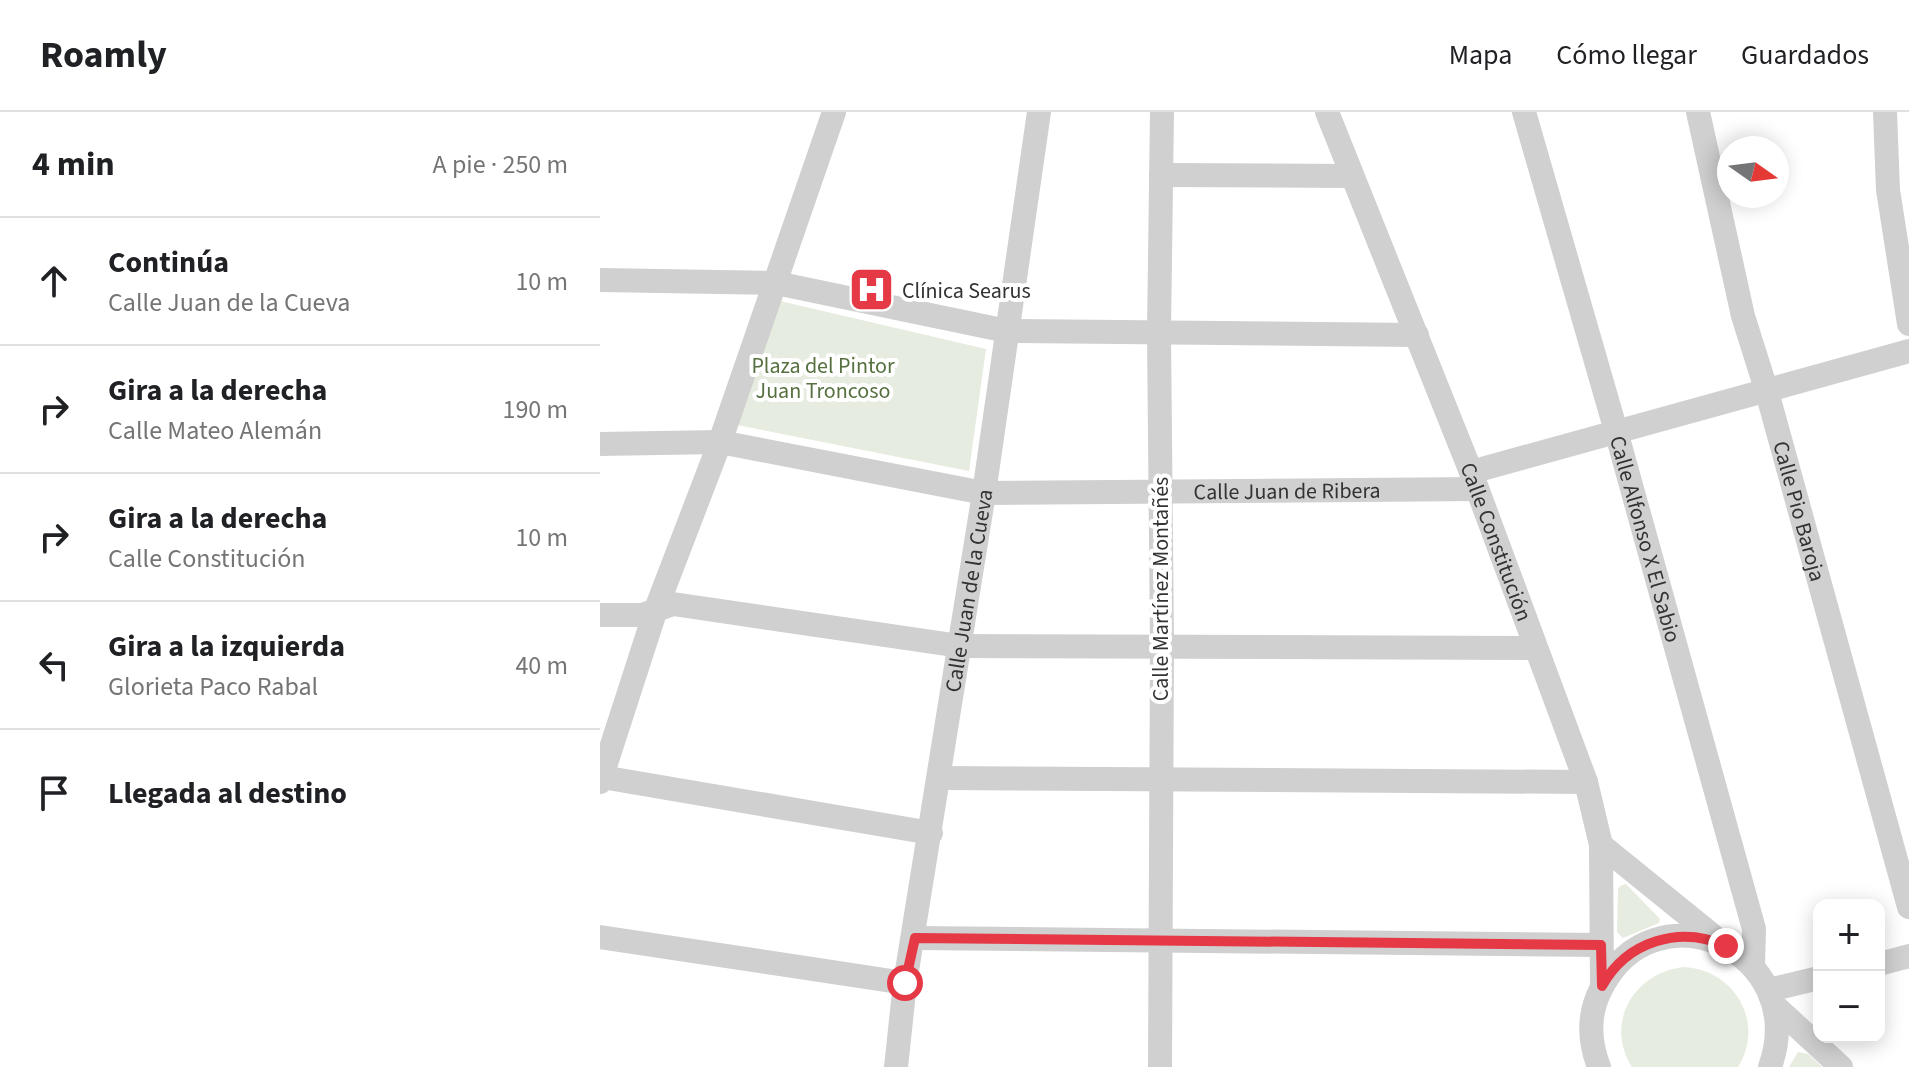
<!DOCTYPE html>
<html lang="es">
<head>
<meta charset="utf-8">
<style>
	body { margin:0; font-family:"Source Sans 3",sans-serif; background:#f2f2f2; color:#202124 }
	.controls { position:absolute; right:24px; bottom:24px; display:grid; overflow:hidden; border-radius:16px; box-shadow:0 4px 20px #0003 }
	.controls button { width:72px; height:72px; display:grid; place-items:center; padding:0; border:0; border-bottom:2px solid #e0e0e0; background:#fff; color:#202124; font:40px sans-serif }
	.compass { position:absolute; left:1117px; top:24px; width:72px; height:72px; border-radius:50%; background:#fff; box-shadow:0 4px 20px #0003; rotate:104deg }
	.stop { position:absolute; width:24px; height:24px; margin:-18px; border:6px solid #e63946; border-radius:50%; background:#fff }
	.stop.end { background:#e63946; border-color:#fff; box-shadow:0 2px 8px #0008 }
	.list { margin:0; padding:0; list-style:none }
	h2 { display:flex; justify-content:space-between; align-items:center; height:104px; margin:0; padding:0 32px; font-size:34px }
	h2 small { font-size:26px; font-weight:400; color:#757577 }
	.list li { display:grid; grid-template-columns:52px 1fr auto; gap:24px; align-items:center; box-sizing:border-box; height:128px; padding:0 32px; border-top:2px solid #e0e0e0 }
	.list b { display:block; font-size:30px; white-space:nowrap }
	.list p { margin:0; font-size:26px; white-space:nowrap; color:#757577 }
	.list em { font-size:26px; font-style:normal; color:#757577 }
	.icon { flex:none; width:44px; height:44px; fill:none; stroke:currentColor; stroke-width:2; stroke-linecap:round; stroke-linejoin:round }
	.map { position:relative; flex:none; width:1309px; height:955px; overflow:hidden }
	header { display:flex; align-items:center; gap:48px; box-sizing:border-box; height:112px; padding:0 40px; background:#fff; border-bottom:2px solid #e0e0e0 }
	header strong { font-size:38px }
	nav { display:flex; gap:44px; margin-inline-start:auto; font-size:28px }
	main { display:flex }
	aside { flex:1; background:#fff }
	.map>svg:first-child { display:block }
	.green { fill:#e6ecdf }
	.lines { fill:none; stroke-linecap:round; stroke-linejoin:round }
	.minor { stroke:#d0d0d0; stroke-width:24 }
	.route { stroke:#e63946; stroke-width:10 }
	.labels { text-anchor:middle; stroke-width:8; stroke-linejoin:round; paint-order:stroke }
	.poi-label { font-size:22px; fill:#333; stroke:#fff; text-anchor:start }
	.park-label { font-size:22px; fill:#56703f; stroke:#fff }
	.street-label { font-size:22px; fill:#333; stroke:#fff }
</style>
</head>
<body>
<header>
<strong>Roamly</strong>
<nav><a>Mapa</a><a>Cómo llegar</a><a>Guardados</a></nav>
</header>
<main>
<aside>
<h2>4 min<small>A pie · 250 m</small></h2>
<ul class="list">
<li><svg class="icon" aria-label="ahead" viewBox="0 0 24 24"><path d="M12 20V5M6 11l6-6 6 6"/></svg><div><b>Continúa</b><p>Calle Juan de la Cueva</p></div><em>10 m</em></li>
<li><svg class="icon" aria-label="right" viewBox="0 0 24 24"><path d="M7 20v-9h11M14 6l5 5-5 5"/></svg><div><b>Gira a la derecha</b><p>Calle Mateo Alemán</p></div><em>190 m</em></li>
<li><svg class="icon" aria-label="right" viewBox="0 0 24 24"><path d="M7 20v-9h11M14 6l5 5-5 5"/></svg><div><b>Gira a la derecha</b><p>Calle Constitución</p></div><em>10 m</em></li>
<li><svg class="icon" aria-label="left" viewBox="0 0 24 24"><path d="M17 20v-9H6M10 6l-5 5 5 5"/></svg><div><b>Gira a la izquierda</b><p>Glorieta Paco Rabal</p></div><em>40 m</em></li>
<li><svg class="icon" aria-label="arrive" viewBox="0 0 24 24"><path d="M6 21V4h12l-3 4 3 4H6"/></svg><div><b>Llegada al destino</b></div></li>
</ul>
</aside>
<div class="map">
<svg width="1309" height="955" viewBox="0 0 1309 955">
	<rect width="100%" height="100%" fill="#fff"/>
	<path class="green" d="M180,189l206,48 -17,122 -232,-46z
		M1026,772l34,35 -1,4 -36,15 -6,-6 1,-43 2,-3z
		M1083,855c51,2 83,55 55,100h-106c-28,-44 2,-94 51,-100z
		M1198,940l10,2 14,13h-33z"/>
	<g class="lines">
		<g class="minor">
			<path id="s1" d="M727,0l144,360 115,310 15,63 1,141"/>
			<path id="s2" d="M924,0l92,319 138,498 -1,37"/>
			<path id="s3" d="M1098,0l45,204 24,76 142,515"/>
			<path d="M1285,0l3,78 21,134"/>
			<path d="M561,63l191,1"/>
			<path d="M0,168l176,3 231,48 410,4"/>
			<path id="s4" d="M0,332l120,-2 264,51 493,-4"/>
			<path d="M871,360l438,-121"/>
			<path d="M0,503h42l31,-11 287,42 575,2"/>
			<path d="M2,665l329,56"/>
			<path d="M340,666l646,4"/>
			<path d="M0,670l56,-173 64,-167 114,-330"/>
			<path d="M1001,733l116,94"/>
			<path d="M0,825l305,46"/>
			<path d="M315,826l686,7"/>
			<path d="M1279,852l30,-8"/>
			<path d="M1169,878l50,-12"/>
			<path d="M1175,894l66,61"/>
			<path id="s5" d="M296,955l9,-84 79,-490 55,-381"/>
			<path d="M560,955l2,-421 -3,-314 3,-220"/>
			<path d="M999,955c-10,-26 -11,-53 2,-78 53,-107 210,-38 169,78"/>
		</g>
	</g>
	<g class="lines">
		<path class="route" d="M305,871l10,-45 686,7 1,41c25,-45 78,-61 124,-40"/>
	</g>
	<defs>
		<symbol id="hospital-square" viewBox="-11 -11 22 22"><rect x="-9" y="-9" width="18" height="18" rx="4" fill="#e63946" stroke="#fff"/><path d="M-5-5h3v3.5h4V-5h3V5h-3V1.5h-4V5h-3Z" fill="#fff"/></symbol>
	</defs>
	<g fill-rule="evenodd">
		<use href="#hospital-square" x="246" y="152" width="51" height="51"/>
	</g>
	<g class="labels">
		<g class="poi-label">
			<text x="302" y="186">Clínica Searus</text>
		</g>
		<g class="park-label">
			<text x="223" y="261">Plaza del Pintor<tspan x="223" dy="25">Juan Troncoso</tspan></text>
		</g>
		<g class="street-label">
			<text dy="8" stroke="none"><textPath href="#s4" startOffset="692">Calle Juan de Ribera</textPath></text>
			<text dy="8" stroke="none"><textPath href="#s3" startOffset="412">Calle Pio Baroja</textPath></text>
			<text dy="8" stroke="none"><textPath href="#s2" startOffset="444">Calle Alfonso X El Sabio</textPath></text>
			<text dy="8" stroke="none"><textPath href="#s1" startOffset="462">Calle Constitución</textPath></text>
			<text transform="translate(560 477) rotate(-90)" y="8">Calle Martínez Montañés</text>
			<text dy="8" stroke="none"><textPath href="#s5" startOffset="482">Calle Juan de la Cueva</textPath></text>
		</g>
	</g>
</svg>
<div class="controls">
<button>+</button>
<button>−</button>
</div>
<svg class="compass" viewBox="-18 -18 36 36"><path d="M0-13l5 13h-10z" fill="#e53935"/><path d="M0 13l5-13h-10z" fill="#757577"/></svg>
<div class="stop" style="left:305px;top:871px"></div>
<div class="stop end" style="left:1126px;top:834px"></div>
</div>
</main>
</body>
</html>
